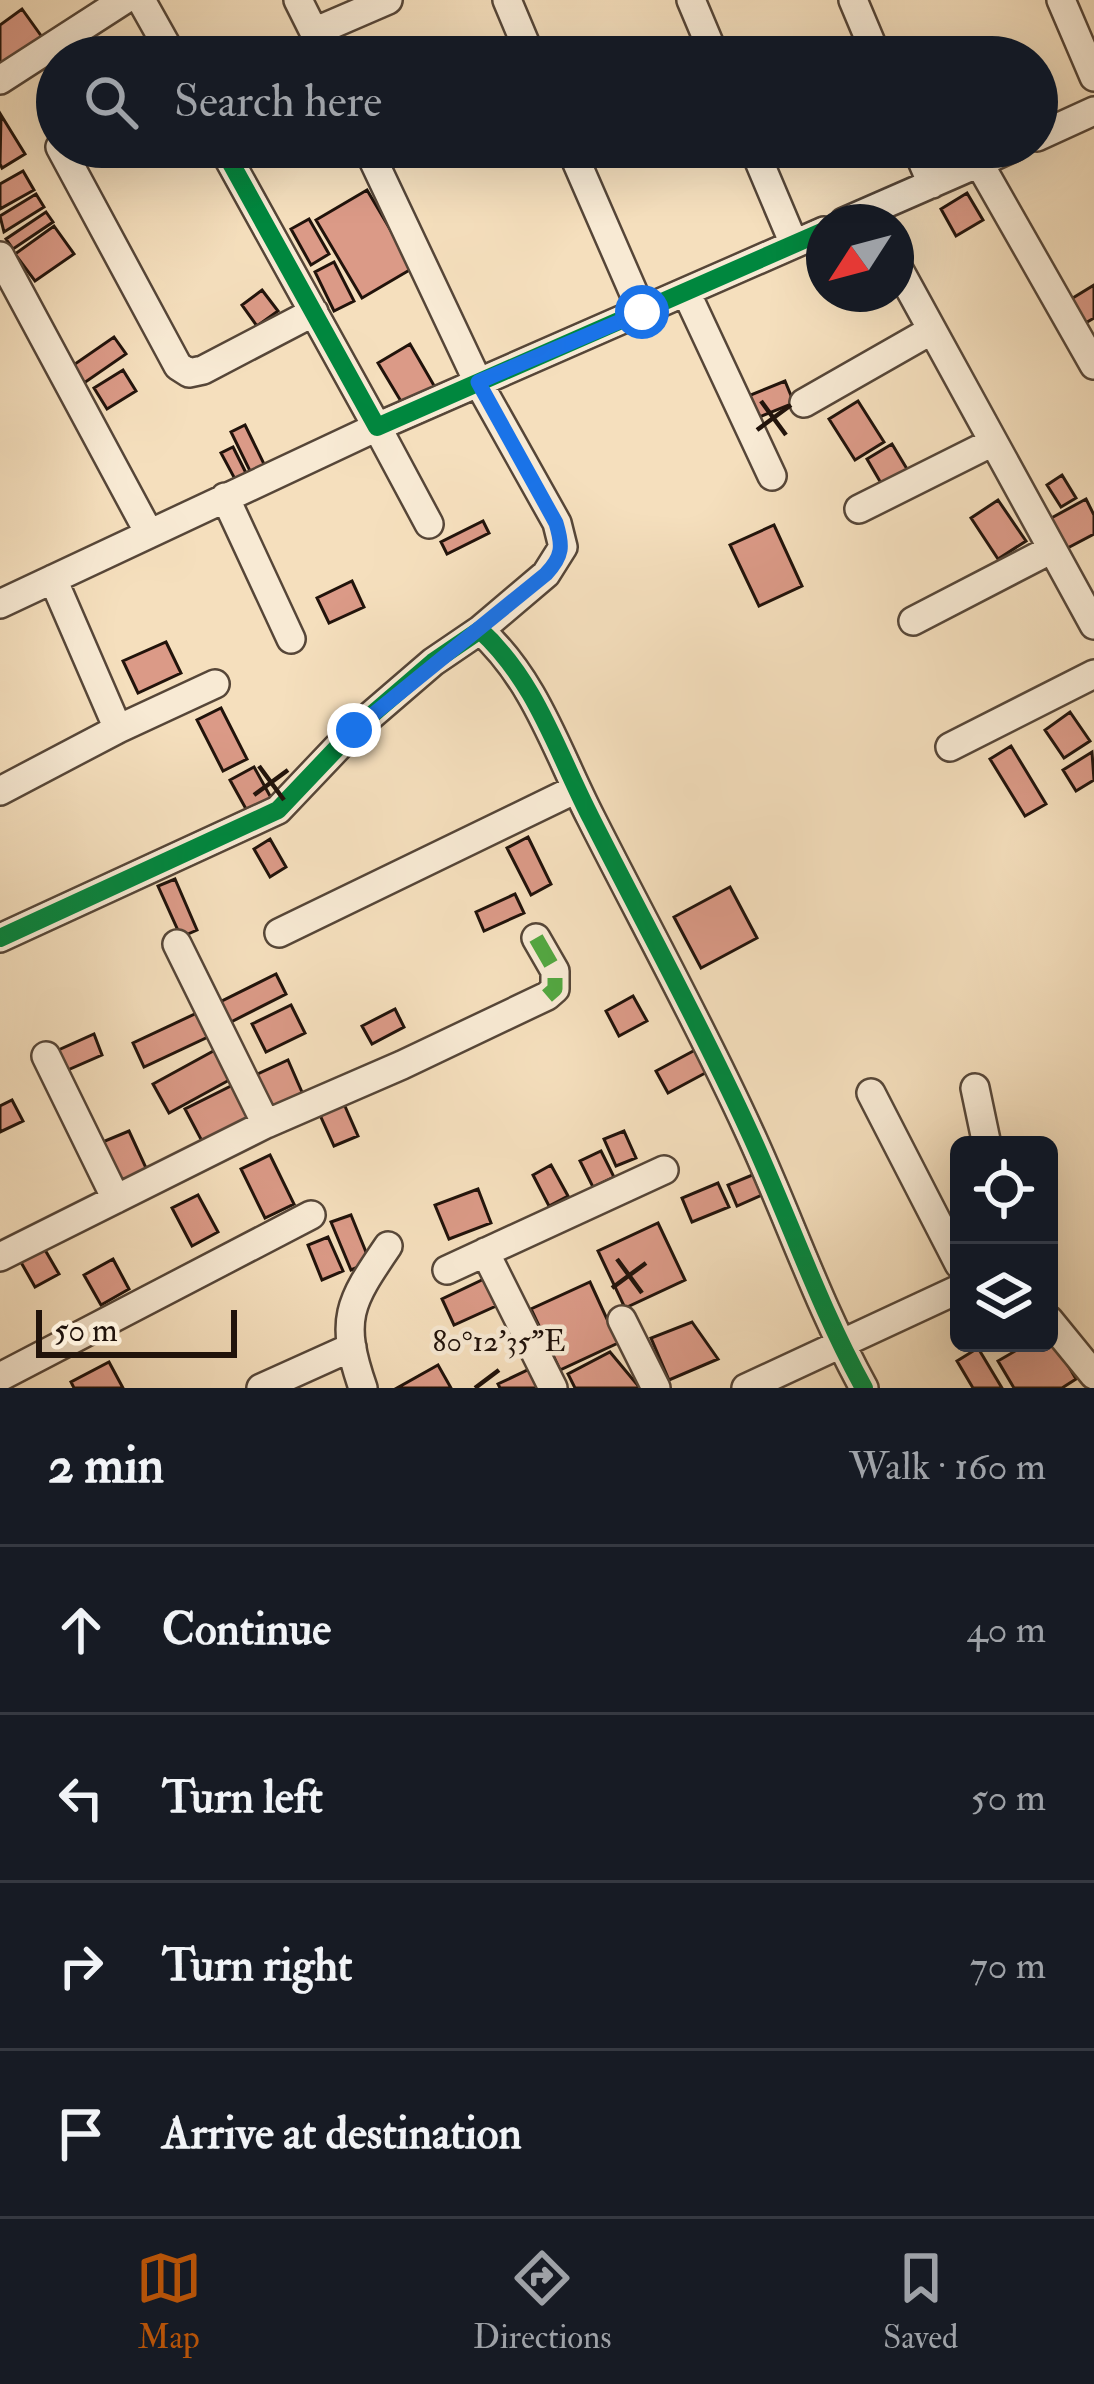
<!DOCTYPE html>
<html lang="en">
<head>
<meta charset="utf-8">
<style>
	body { margin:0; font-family:"IM FELL Double Pica",serif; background:#20242c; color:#f1f3f6 }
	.controls { position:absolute; right:36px; bottom:36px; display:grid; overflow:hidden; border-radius:18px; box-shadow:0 12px 48px #0002 }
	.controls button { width:108px; height:108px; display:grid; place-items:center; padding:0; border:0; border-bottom:3px solid #363941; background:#171b24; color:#f1f3f6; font:60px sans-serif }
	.compass { position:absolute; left:806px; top:204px; width:108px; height:108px; border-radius:50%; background:#171b24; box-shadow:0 12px 48px #0002; rotate:234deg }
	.scale { position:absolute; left:36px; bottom:30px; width:201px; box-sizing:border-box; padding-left:12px; border:6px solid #21130b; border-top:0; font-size:33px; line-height:42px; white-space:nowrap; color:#21130b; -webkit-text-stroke:9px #f8ead4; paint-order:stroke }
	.stop { position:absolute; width:36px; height:36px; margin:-27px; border:9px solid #1a73e8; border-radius:50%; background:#fff }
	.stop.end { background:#1a73e8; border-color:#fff; box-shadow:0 3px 12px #0008 }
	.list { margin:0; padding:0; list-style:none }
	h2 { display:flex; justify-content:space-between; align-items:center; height:156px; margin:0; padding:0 48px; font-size:51px }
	h2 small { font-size:39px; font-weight:400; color:#9ea1a6 }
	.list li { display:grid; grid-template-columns:78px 1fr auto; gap:36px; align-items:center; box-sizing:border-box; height:168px; padding:0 48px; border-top:3px solid #363941 }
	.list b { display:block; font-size:45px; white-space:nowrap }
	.list em { font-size:39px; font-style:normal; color:#9ea1a6 }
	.icon { flex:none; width:66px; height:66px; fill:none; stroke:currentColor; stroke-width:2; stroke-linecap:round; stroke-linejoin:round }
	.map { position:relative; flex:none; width:1094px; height:1388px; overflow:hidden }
	.search { position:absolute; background:#171b24; box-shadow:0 12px 48px #0002; left:36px; right:36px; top:36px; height:132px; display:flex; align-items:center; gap:30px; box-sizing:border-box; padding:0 42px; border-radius:66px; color:#9ea1a6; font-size:45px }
	.sheet { height:828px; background:#171b24 }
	nav { display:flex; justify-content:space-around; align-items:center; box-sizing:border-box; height:168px; border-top:3px solid #363941; background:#171b24; font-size:33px; color:#9ea1a6 }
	nav a { display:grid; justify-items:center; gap:6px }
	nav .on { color:#b45309 }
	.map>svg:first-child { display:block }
	.building { fill:#db9a87; stroke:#21130b; stroke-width:3 }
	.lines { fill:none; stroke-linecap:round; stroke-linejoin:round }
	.minor-casing { stroke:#564638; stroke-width:32 }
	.minor { stroke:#f8ead4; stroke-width:27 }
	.quiet { stroke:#52a841; stroke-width:15; stroke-dasharray:30 15; stroke-linecap:butt }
	.cycleway-casing { stroke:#f8ead4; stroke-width:26 }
	.cycleway { stroke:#00873e; stroke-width:18 }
	.route { stroke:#1a73e8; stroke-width:15 }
	.ticks { fill:none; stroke:#21130b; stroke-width:4.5 }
	.ticks-label { font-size:30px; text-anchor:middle; fill:#21130b; stroke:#f8ead4; stroke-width:9; stroke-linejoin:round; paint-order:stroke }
</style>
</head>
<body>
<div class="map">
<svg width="1094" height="1388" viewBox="0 0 1094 1388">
	<rect width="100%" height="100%" fill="#f5dfbd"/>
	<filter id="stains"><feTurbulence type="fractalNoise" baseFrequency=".00167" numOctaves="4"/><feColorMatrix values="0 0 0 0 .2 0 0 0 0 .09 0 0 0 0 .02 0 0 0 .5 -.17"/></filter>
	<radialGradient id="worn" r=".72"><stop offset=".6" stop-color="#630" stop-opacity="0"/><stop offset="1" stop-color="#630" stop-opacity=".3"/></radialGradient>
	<path class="building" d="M22,9l25,35 -47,25v-44z
		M1,115l24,39 -23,14 -2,-4z
		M23,171l11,19 -34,19v-25z
		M367,190l46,78 -51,30 -46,-78z
		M967,193l16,27 -27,16 -15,-27z
		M36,194l8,13 -40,25 -4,-16z
		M46,212l7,10 -40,27 -7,-10z
		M309,219l20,35 -18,11 -20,-36z
		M54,226l20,28 -39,27 -20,-27z
		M334,262l20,39 -20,10 -19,-39z
		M1094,285v33l-17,10 -14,-24z
		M262,290l16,21 -21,15 -15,-21z
		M114,337l12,17 -42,29 -12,-17z
		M410,344l26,45 -31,19 -27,-45z
		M123,370l13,21 -29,18 -13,-21z
		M785,381l9,22 -37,15 -9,-22z
		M858,401l26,41 -29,18 -26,-41z
		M245,425l21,43 -14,7 -21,-43z
		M892,444l18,30 -25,16 -18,-31z
		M233,447l14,28 -11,6 -15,-28z
		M1062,475l14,23 -15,9 -14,-22z
		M1086,499l8,16v19l-34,18 -16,-30z
		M998,500l28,41 -28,18 -27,-41z
		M483,521l6,12 -42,21 -6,-12z
		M774,525l28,61 -43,20 -29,-61z
		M352,581l12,26 -35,16 -12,-25z
		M166,642l15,31 -43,20 -15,-32z
		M221,708l26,51 -24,12 -26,-51z
		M1070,712l20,29 -26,17 -19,-28z
		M1011,746l35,58 -21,12 -35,-57z
		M1092,752l2,28 -18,11 -13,-21z
		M254,767l21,38 -24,13 -21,-38z
		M528,837l23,47 -20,11 -24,-47z
		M270,839l16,28 -16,10 -16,-28z
		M175,879l22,51 -16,7 -23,-51z
		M730,887l27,51 -56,30 -27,-51z
		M515,894l9,19 -40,18 -8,-19z
		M276,974l10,20 -57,29 -11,-20z
		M633,996l14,25 -28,15 -13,-25z
		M291,1005l14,28 -39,19 -14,-28z
		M395,1009l9,18 -32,17 -10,-18z
		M199,1012l11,24 -66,31 -11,-24z
		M94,1034l8,21 -39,17 -9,-20z
		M217,1049l16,29 -64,35 -16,-29z
		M697,1049l12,22 -41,22 -12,-22z
		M288,1060l17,39 -34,15 -18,-38z
		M235,1084l17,34 -49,25 -18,-34z
		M12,1100l11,21 -23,11v-26z
		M344,1104l14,32 -24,10 -14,-31z
		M129,1131l18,39 -29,13 -18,-40z
		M624,1131l12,27 -20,8 -12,-27z
		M601,1151l13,26 -21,10 -13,-26z
		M270,1155l24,49 -29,14 -24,-49z
		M551,1165l17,31 -19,10 -16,-31z
		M762,1171l9,20 -34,15 -9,-21z
		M718,1183l11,24 -37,15 -10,-24z
		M478,1189l13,34 -42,16 -14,-34z
		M198,1195l20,37 -26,14 -20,-38z
		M351,1215l19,47 -19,8 -20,-48z
		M658,1223l27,57 -60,28 -27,-57z
		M328,1237l15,34 -21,9 -14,-35z
		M41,1243l18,31 -24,13 -17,-30z
		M113,1259l16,30 -28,16 -17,-30z
		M484,1279l12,27 -42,19 -12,-26z
		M590,1282l28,61 -58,27 -29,-61z
		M692,1322l26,37 -49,21 -18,-42z
		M1049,1333l27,46 -14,9h-48l-16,-27 31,-18h20z
		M978,1348l24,40h-29l-16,-27z
		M610,1352l30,36h-65l-7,-14z
		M109,1362l14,26h-49l-3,-6z
		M438,1365l13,23h-54z
		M538,1365l10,23h-48l-2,-4z"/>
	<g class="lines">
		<defs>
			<path id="minor" d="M141,0l32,57
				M298,0l16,32
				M507,0l24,57
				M691,0l24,57
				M853,0l24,57
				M1061,0l33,77
				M325,57l-11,-25 74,-32
				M0,80l124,-80
				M1037,137l57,-26
				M60,147l118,219 11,7 14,-3 111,-58
				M222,147l155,280 447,-196
				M367,147l111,235 79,141 6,24 -17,27 -66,56
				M570,147l72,165
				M753,147l41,97
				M916,147l16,37
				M1014,147l-35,16 115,202
				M844,222l135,-59
				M0,256l149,277
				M896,264l198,361
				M686,292l86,184
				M804,403l128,-73
				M225,497l66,142
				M859,509l134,-67
				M53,579l65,150
				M0,604l377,-177 52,97
				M913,621l139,-72
				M950,747l144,-73
				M0,791l118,-62 97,-45
				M279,933l297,-144
				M0,938l278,-128 76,-80 79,-68 47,-32c56,51 77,122 111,188 52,103 109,206 157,311 40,86 70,176 116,259
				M177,944l89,180
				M46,1056l70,143
				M975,1088l12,57
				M871,1093l88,171
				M485,1252l68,136
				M0,1257l266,-133 136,-59 145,-69 8,-7v-18l-19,-33
				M447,1270l217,-100
				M622,1320l34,68
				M1049,1320l45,55
				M0,1377l311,-162
				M261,1388l91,-41
				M363,1388c-24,-69 -14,-85 25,-142
				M746,1388l213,-99"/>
		</defs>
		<use href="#minor" class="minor-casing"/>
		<use href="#minor" class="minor"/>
		<path class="quiet" d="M536,938l19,33v18l-8,7"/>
		<defs>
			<path id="cycleway" d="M222,147l155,280 447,-196
				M0,938l278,-128 76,-80 79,-68 47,-32c56,51 77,122 111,188 52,103 109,206 157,311 40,86 70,176 116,259"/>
		</defs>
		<use href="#cycleway" class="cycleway-casing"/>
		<use href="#cycleway" class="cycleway"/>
	</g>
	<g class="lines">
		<path class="route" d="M354,730l192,-156c17,-18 17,-28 10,-51l-78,-141 164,-70"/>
	</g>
	<path class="ticks" d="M761,401l25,34M757,430l34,-25M259,766l25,34M254,795l34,-25M617,1259l25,34M612,1288l34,-25M475,1388l24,-18"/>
	<g class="ticks-label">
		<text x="499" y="1351">80°12'35"E</text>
	</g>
	<rect width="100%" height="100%" filter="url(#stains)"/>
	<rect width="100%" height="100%" fill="url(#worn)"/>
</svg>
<div class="controls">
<button><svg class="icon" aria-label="locate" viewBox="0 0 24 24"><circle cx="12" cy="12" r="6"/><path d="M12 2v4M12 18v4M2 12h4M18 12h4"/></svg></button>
<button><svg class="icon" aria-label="layers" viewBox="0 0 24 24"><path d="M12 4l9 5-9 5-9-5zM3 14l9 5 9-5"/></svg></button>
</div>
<svg class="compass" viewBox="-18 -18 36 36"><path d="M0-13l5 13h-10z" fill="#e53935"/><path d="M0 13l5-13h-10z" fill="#9ea1a6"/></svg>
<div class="scale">50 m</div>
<div class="stop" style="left:642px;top:312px"></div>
<div class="stop end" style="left:354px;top:730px"></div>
<div class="search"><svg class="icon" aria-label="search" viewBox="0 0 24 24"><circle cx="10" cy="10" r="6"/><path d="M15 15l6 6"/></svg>Search here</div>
</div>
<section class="sheet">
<h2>2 min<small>Walk · 160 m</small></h2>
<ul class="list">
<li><svg class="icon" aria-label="ahead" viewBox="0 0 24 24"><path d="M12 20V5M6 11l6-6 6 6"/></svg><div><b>Continue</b></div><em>40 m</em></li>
<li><svg class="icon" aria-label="left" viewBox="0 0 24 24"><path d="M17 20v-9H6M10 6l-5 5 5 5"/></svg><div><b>Turn left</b></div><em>50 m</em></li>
<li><svg class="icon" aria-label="right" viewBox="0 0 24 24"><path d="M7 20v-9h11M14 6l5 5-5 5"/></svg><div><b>Turn right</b></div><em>70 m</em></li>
<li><svg class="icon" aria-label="arrive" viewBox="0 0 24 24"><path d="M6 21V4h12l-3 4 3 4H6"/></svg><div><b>Arrive at destination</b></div></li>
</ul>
</section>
<nav>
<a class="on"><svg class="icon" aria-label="map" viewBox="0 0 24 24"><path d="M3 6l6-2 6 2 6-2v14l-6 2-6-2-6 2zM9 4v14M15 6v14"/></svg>Map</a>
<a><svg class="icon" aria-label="directions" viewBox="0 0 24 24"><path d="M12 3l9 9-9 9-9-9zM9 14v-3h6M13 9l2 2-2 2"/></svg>Directions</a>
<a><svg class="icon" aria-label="saved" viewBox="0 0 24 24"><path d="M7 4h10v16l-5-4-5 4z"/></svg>Saved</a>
</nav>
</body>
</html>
